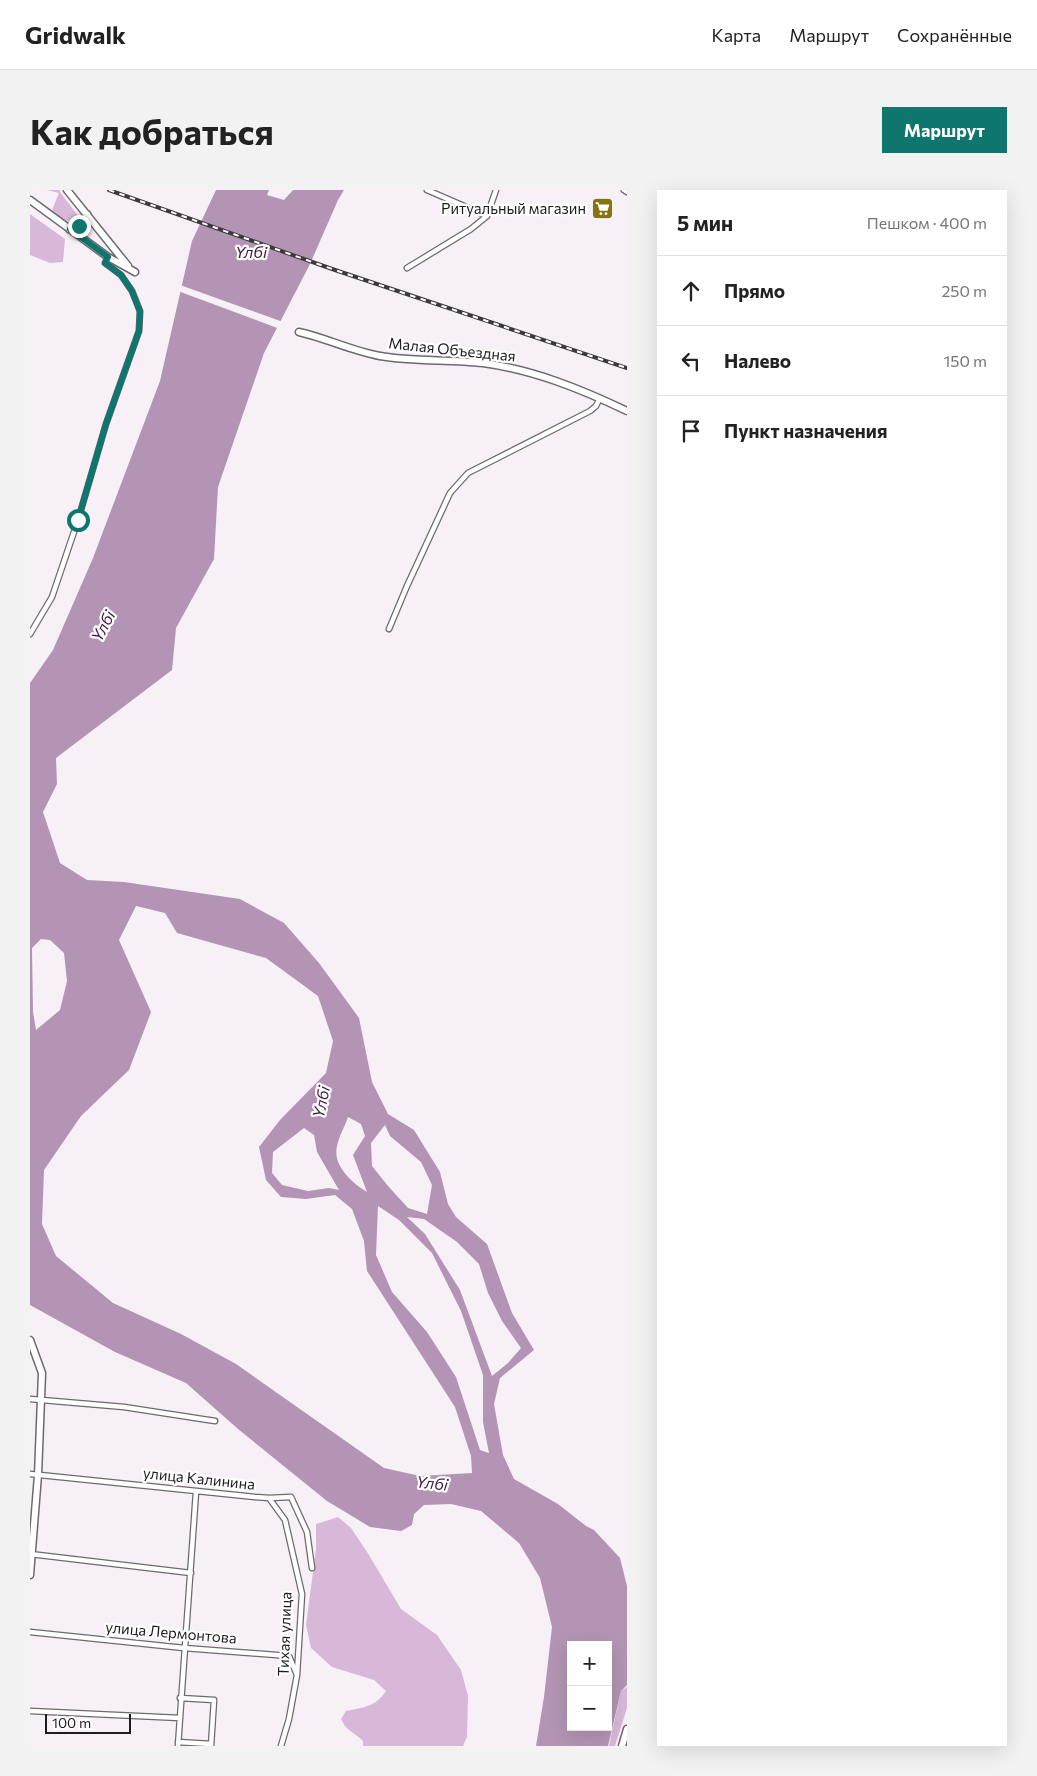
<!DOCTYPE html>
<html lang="ru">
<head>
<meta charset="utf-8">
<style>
	body { margin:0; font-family:Commissioner,sans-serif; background:#f2f2f2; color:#222 }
	.controls { position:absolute; right:15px; bottom:15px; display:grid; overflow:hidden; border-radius:0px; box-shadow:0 5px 20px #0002 }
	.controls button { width:45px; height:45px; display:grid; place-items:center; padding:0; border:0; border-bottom:1px solid #e0e0e0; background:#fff; color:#222; font:25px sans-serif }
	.scale { position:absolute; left:15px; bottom:12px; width:86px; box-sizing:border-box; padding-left:5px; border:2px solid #1e1c1e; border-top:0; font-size:14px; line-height:18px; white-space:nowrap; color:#1e1c1e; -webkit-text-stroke:4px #fff; paint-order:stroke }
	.stop { position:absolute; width:15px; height:15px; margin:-11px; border:4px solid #0f766e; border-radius:50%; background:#fff }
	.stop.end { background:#0f766e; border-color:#fff; box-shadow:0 1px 5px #0008 }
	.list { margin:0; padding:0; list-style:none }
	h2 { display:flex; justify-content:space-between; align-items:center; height:65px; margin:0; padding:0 20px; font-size:21px }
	h2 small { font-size:16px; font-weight:400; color:#767676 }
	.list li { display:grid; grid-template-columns:32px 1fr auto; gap:15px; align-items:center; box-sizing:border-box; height:70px; padding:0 20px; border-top:1px solid #e0e0e0 }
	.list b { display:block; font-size:19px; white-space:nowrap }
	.list em { font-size:16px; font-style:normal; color:#767676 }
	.icon { flex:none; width:28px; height:28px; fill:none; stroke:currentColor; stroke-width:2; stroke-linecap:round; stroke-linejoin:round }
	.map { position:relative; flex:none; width:597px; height:1556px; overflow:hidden; border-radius:0px }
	header { display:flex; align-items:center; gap:30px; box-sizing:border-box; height:70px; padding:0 25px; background:#fff; border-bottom:1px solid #e0e0e0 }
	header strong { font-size:24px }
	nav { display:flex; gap:28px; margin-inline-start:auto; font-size:18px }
	.intro { display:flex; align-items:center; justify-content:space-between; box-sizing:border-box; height:120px; padding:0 30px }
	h1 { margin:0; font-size:35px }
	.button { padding:12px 22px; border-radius:0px; background:#0f766e; color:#fff; font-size:18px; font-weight:700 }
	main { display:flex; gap:30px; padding:0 30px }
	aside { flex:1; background:#fff; border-radius:0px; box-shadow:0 5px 20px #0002 }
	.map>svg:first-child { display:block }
	.forest { fill:#d8b8d9 }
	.water { fill:#b394b4; fill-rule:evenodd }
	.pier { fill:#f7f0f7 }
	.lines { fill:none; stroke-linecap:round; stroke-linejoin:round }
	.street-casing { stroke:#6f696f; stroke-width:7 }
	.secondary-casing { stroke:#6f696f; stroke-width:9 }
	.street { stroke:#fff; stroke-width:4.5 }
	.secondary { stroke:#fff; stroke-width:6 }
	.rail-casing { stroke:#3c393c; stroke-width:4 }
	.rail { stroke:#fff; stroke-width:2; stroke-dasharray:5.5; stroke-linecap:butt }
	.route { stroke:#0f766e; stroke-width:6 }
	.labels { text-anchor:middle; stroke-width:4.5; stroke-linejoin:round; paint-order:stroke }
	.poi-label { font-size:15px; fill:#1e1c1e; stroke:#fff; text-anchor:end }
	.street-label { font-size:15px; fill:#1e1c1e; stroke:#fff }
	.water-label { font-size:16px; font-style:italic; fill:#3f1842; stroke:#fff }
</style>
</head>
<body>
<header>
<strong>Gridwalk</strong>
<nav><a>Карта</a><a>Маршрут</a><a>Сохранённые</a></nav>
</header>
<div class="intro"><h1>Как добраться</h1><a class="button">Маршрут</a></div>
<main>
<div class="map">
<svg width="597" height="1556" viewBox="0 0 597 1556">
	<rect width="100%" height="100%" fill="#f7f0f7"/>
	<path class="forest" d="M17,0h13v2l19,25 -2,5c-11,0 -18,-5 -25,-12l7,-17z
		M0,24l35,25 -2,23 -13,1 -20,-8z
		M308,1327l13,11 18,27 32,54 36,26 24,35 7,26 -1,41 -4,9h-100v-5c-10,-10 -16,-9 -22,-22l5,-8c19,-4 29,-4 40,-20l-12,-11 -42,-13 -21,-19 -5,-23 10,-76v-25z
		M597,1497v21l-12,38h-6l12,-55z"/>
	<path class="water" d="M186,0h53l-2,5 17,5 9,-10h51l-6,10 -28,64 -46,89 -46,134 -4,72 -38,69 -4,42 -116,88 1,26 -14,28 17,51 27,17 37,2 116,17 44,24 35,40 40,55 13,64 16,32 26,16 26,42 8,32 8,13 31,27 25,69 22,37 -34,28 -6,26 9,51 11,24 44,25 28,22 8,4 26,28 7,28v99l-6,6 -13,55h-72l8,-49 8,-70 -12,-49 -21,-35 -38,-32 -30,-7 -27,1 -10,9 -2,11 -11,6 -31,-4 -43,-26 -89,-72 -52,-46 -71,-31 -85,-47v-622l23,-33 40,-92 67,-177 32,-140zM106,716l29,7 12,20 89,25 52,38 15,45 -7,32 -46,47 -21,27 7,33 15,17 25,2 29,-4 17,14 12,32 3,30 88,136 16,49 1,17 -52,3 -36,-8 -148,-104 -55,-30 -68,-31 -57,-47 -14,-32 2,-54 37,-54 48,-46 22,-58 -32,-72zM11,749l9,1 14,13 3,28 -7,29 -24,20 -3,-18 -1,-64zM318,927l13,7 4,12 -12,19 14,37c-15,-9 -35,-27 -30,-46 2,-10 8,-20 11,-29zM355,935l5,11 31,26 11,23 -5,29 -19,-6 -20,-22 -16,-20 -1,-23zM274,938l10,7 3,17 22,38 -10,-2 -21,3 -26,-6 -10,-12 1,-21zM348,1016l21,14 33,33 29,58 22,64v47l6,31 -9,-3 -24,-73 -29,-45 -35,-40 -16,-37zM377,1027l17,2 33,23 22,22 9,29 14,28 19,27 -13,15 -16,13 -32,-86 -35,-56zM541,1455h37v82h-37z"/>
	<path class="pier" d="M150,95l103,37 -3,7 -102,-38z"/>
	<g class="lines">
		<defs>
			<path id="street" d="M397,0l60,26
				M594,0l3,2
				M377,78l64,-39 16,-13 9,-26
				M359,439l18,-43 43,-93 18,-20 122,-62 6,-5 4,-8
				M0,444l22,-37 26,-77 28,-96 33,-93 1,-20 -8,-20 -11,-16 -16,-12 3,-6
				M0,1209l94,8 91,14
				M0,1284l225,23 14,1 22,-1 16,35 5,36
				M239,1308l16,22 17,74 -5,81 -8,44 -8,27
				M0,1364l161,19
				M0,1442l154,16 105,8 8,19
				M150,1508l34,2 -3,46
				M0,1521l150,7
				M148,1552l33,2
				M148,1556l18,-254"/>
			<path id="secondary" d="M37,0l61,76
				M0,10l78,57 27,15
				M39,39c10,-3 15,-5 18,-15
				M269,142c27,6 53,19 81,24 33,6 69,3 103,7 51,7 98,26 144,48
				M0,1150l12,33 -4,102 -8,100
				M592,1556l5,-17"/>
		</defs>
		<use href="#street" class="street-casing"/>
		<use href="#secondary" class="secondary-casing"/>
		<use href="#street" class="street"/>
		<use href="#secondary" class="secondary"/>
		<defs>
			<path id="rail" d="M79,0l226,80 292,98"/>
		</defs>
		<use href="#rail" class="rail-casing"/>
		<use href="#rail" class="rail"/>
	</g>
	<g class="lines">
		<path class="route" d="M48,330l28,-96 33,-93 1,-19 -8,-21 -11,-16 -16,-12 3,-6 -38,-28 9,-3"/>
	</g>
	<defs>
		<symbol id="supermarket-square" viewBox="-11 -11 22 22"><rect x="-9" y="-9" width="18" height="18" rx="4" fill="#877214" stroke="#fff"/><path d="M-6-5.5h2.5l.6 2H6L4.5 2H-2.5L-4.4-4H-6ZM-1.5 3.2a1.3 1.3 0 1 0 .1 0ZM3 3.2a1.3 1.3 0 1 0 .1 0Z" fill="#fff"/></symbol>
	</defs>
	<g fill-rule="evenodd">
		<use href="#supermarket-square" x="560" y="6" width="25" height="25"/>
	</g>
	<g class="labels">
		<g class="poi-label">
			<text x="556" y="24">Ритуальный магазин</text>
		</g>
		<g class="street-label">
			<text transform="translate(422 160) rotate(6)" y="5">Малая Объездная</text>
			<text transform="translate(169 1289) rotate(6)" y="5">улица Калинина</text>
			<text transform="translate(141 1443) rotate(5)" y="5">улица Лермонтова</text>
			<text transform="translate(255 1444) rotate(-88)" y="5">Тихая улица</text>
		</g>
		<g class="water-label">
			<text x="221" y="68">Үлбі</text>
			<text transform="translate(73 436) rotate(-62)" y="6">Үлбі</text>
			<text transform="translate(291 912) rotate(-78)" y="6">Үлбі</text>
			<text transform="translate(402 1293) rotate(6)" y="6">Үлбі</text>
		</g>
	</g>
</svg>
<div class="controls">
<button>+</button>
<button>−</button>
</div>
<div class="scale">100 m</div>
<div class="stop" style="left:48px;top:330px"></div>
<div class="stop end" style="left:49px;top:36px"></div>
</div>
<aside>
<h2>5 мин<small>Пешком · 400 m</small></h2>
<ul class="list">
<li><svg class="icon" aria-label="ahead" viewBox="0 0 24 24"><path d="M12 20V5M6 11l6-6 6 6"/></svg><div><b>Прямо</b></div><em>250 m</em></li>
<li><svg class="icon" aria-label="left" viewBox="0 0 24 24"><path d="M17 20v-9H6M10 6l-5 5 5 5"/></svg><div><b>Налево</b></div><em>150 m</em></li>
<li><svg class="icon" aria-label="arrive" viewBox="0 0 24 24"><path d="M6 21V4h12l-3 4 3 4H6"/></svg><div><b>Пункт назначения</b></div></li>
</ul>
</aside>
</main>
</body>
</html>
